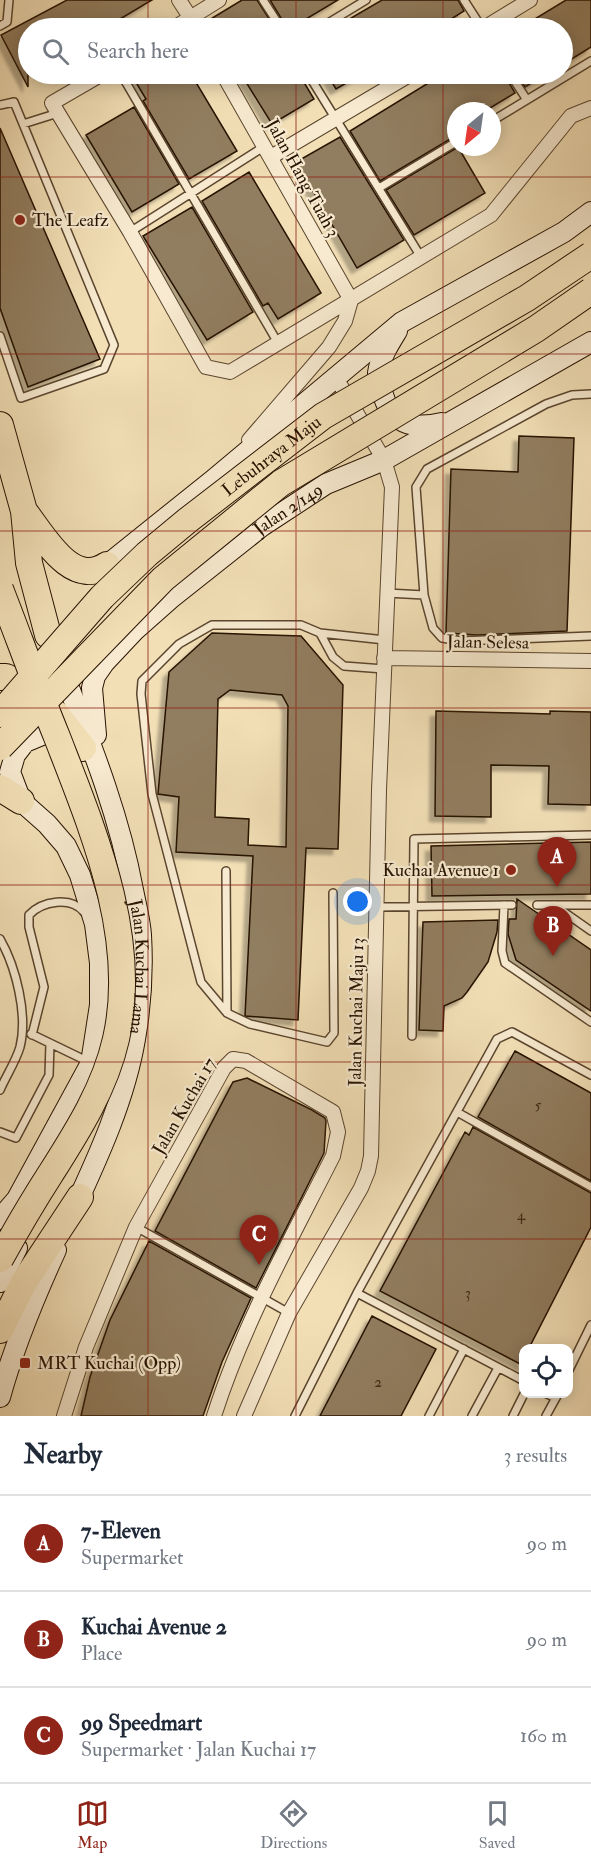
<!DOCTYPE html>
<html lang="en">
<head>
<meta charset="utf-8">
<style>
	body { margin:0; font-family:"IM FELL Double Pica",serif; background:#f2f2f3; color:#1f2937 }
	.controls { position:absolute; right:18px; bottom:18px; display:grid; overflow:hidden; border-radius:12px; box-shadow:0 3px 15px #0003 }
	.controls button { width:54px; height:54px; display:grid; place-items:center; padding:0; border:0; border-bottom:2px solid #e0e1e3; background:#fff; color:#1f2937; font:30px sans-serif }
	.compass { position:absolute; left:447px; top:102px; width:54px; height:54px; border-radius:50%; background:#fff; box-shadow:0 3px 15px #0003; rotate:209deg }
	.you { position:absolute; left:358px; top:902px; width:21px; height:21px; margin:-15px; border:4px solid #fff; border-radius:50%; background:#1a73e8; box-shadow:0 0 0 9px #1a73e833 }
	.badge { display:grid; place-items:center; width:39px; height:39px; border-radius:50%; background:#8f2418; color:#fff; font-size:20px; font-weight:700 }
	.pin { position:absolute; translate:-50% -50px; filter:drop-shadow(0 2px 3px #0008) }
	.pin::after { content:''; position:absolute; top:32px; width:21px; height:18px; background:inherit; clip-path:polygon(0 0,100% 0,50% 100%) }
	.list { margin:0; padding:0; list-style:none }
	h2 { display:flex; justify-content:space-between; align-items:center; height:78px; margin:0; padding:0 24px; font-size:26px }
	h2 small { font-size:20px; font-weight:400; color:#747a83 }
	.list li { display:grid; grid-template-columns:39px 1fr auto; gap:18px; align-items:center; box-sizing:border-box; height:96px; padding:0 24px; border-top:2px solid #e0e1e3 }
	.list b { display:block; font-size:22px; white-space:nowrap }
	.list p { margin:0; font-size:20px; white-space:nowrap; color:#747a83 }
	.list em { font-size:20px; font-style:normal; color:#747a83 }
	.icon { flex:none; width:33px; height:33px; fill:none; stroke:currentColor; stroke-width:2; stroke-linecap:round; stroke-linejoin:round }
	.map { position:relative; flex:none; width:591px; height:1416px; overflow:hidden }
	.search { position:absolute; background:#fff; box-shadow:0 3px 15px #0003; left:18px; right:18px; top:18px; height:66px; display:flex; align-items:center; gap:15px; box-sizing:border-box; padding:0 21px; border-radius:33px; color:#747a83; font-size:22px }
	.sheet { height:366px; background:#fff }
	nav { display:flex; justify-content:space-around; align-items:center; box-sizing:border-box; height:84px; border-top:2px solid #e0e1e3; background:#fff; font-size:16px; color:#747a83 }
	nav a { display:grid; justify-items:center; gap:3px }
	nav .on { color:#8f2418 }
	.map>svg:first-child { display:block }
	.building { fill:#917d5f; stroke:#271200; stroke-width:1.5; fill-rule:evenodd; filter:url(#shadow) }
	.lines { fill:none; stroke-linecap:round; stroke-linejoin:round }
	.lane-casing { stroke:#5a452e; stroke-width:10 }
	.street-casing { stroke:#5a452e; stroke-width:16 }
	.secondary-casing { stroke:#271200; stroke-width:22 }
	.highway-casing { stroke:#271200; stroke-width:28 }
	.lane { stroke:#f7ead0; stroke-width:7 }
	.street { stroke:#f7ead0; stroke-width:14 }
	.secondary { stroke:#f7ead0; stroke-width:20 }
	.highway { stroke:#f2dfb6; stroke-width:26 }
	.highway-bridge-casing { stroke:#271200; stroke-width:28; stroke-linecap:butt }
	.highway-bridge { stroke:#f2dfb6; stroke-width:26 }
	.grid { fill:none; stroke:#8f2418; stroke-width:1.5; stroke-opacity:0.55 }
	.poi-dot { fill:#8f2418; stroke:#f7ead0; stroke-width:2 }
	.labels { text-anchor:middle; stroke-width:4.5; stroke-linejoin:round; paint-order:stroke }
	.number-label { font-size:15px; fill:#422d18 }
	.street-label { font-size:18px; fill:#271200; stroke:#f7ead0 }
	.poi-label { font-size:18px; fill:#271200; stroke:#f7ead0; text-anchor:start }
</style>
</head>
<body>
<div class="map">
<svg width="591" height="1416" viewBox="0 0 591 1416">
	<defs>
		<filter id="shadow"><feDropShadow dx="-5.5" dy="5.5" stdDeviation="1.5" flood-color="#0004"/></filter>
	</defs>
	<rect width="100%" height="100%" fill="#f2dfb6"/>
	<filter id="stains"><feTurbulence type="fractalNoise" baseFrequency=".00333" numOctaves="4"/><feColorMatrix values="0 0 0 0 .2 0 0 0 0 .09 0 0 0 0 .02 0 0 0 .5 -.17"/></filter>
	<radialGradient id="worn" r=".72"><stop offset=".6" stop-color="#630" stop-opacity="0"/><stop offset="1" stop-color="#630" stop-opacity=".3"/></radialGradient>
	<path class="building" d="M67,0h85l-47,28h-77v59l-27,-52z
		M242,0h15l18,28h-61l-5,-8z
		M270,0h68l-47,28h-4z
		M382,0h76l6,11 -27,17h-103z
		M566,0h25v47l-29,18v-37h-42z
		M131,74h60l46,77 -48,28 -46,-78 3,-2z
		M241,74h58l15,25 -42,25z
		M327,74h35l-26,15z
		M443,74h61l11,19 -30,18h-29v18l-7,4 3,5 -72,43 -30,-50z
		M516,74h30l-21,13z
		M134,107l45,77 -47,28 -46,-77z
		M0,128l100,231 -72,28 -28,-79z
		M340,137l64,103 -47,28 -61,-106z
		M458,147l27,46 -71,42 -28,-45z
		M249,172l72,121 -43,26 -10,-16 -5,3 -61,-105z
		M192,207l61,105 -46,28 -64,-104z
		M519,436l55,2 -7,193 -90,4 -31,-2 5,-164 67,3z
		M212,633l89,3 42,49 -5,164 -32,-1 -8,172 -53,-4 8,-160 -77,-4 3,-55 -21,-3 11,-122zM230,690l52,5 6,11 -2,141 -38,-2 1,-26 -34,-2 3,-118z
		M436,711l114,3v-3l41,1v93l-43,-1 1,-38 -58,-1v52l-56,-1z
		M591,842v52l-159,2 -1,-50z
		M517,899l74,51v61l-75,-51 -8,-26 1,-15h7z
		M498,920l-1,12 -9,30 -21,30 -5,6 -18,8 -1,25 -24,-1 4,-108z
		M515,1051l76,42v88l-113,-64z
		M247,1078l65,32 13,8 1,3 -2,32 -68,135 -101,-57 78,-149z
		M473,1127l118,66v34l-62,121h-5v18l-144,-75 85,-159 4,3z
		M149,1241l102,57 -29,64 -19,54h-122l9,-39 20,-57z
		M372,1316l64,33 -35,67h-81z"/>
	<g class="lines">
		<defs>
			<path id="lane" d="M263,0l18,28
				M464,0l18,28
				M0,26l7,-4 2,-22
				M320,28l46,-28
				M121,74l157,269
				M308,74l113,183
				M510,74l17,26
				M0,105l14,-3 100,243 -10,24 -83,29 -21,-62
				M492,121l99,-60
				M23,124l35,-11
				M379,188l77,-46
				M130,232l135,-86
				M591,394l-19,1 -26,9 -119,65 -11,18 8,108 9,33 9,10 19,3 130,-5
				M387,593l37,2
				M320,633l65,7
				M226,871l1,142
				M333,893l1,140 -7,9 -77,-18 -23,-11 -26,-31 -49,-188 -11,-100 1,-13 37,-37 33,-19h89l19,8 13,24 11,9 40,3
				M504,905l-2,46 3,12 86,59
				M537,905h54
				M554,905l37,26
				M377,907l135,-2
				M0,939c16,28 28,76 20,108 -4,14 -14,29 -20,43
				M31,1034l58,28
				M32,1035l12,-48 -15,-60v-12c13,-14 42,-19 55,-3
				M412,1036l2,-197 177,-4
				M457,1112l134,75
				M0,1132l16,6 33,-63 1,-32
				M136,1227l153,86
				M357,1293l140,-254 15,-7 79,43
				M568,1372l23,-47
				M547,1394l9,4
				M295,1416l62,-123 167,88
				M429,1416l35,-67
				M472,1416l26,-48
				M513,1416l11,-22
				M546,1416l12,-22"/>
			<path id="street" d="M179,0l18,28
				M174,28l45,-28
				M484,28l46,-28
				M102,74l-50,29 78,129 76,135 24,5 261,-157 80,-99 20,-8
				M223,74l128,226
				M271,157l140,-83
				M249,440l80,-93 16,-26 6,-21
				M384,658l207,3
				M64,1416l22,-69 50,-120 88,-159 9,-9 13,2 87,51 5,20 -5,24c-43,85 -90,169 -119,260
				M244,1416l45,-103 72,-125 7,-17 3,-15 8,-366 13,-303 -8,-27 -49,-84"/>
			<g id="secondary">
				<path d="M397,331c-8,13 -17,27 -19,42 0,6 3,13 4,18 8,33 31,39 60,32"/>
				<path d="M107,565l106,-85 189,-158 162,-90 27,-20"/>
				<path id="s1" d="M51,641c31,82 66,162 82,249 3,15 7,30 8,45 2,34 0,70 -6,104 -10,59 -36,116 -61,170"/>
				<path id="s2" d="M96,735l-4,-47 3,-12 9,-13 31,-33 35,-31 92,-73 64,-42 58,-24 207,-118"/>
				<path d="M0,1219l17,-20 74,-136 9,-58v-42l-5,-39 -15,-49 -14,-29 -19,-22 -26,-23 -11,-29 5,-17 10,-13 19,-8 17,1 6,4"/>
				<path d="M0,1282l17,-34"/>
				<path d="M0,1397c14,-51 34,-99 56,-147"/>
			</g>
			<path id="highway" d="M0,425l24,86 5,52 19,72
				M24,511c19,24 47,78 83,54
				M0,677h6l31,17 20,21 26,33
				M0,788l21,13
				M0,1330l24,-48 56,-85"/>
		</defs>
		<use href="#lane" class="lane-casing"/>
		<use href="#street" class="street-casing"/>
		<use href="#secondary" class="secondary-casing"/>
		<use href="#highway" class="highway-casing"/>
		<use href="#lane" class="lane"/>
		<use href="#street" class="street"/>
		<use href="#secondary" class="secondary"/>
		<use href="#highway" class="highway"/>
		<defs>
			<g id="highway-bridge">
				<path d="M0,589c19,49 37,99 57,148 36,93 82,201 59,302 -11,49 -39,93 -65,134 -18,28 -35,57 -51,86"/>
				<path id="s3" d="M0,714l102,-117 45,-43 41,-34 135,-104 204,-118 64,-43"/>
				<path d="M0,747l163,-168 118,-96 255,-154 55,-38"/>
			</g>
		</defs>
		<use href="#highway-bridge" class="highway-bridge-casing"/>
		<use href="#highway-bridge" class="highway-bridge"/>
	</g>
	<path class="grid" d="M148,0v28M296,0v28M443,0v28M148,74v1342M296,74v1342M443,74v1342M0,177h591M0,354h591M0,531h591M0,708h591M0,885h591M0,1062h591M0,1239h591"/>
	<g class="poi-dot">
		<circle cx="20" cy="220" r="6"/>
		<circle cx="511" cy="870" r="6"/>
		<rect x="19" y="1357" width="12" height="12" rx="3"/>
	</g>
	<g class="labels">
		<g class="number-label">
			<text x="538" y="1110">5</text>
			<text x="521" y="1220">4</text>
			<text x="468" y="1298">3</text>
			<text x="378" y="1387">2</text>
		</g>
		<g class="street-label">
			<text transform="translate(303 178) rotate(61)" y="6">Jalan Hang Tuah 3</text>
			<text dy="6" stroke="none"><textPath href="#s3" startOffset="376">Lebuhraya Maju</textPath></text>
			<text dy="6" stroke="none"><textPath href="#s2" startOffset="316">Jalan 2/149</textPath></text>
			<text transform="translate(488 642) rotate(1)" y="6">Jalan Selesa</text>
			<text dy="6" stroke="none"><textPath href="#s1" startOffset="340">Jalan Kuchai Lama</textPath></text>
			<text transform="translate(356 1012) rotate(-89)" y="6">Jalan Kuchai Maju 13</text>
			<text transform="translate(184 1106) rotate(-60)" y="6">Jalan Kuchai 17</text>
		</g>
		<g class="poi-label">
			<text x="32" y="226">The Leafz</text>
			<text x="499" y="876" text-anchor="end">Kuchai Avenue 1</text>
			<text x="37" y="1369">MRT Kuchai (Opp)</text>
		</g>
	</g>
	<rect width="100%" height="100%" filter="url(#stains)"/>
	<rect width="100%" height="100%" fill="url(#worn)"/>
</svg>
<div class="controls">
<button><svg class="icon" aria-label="locate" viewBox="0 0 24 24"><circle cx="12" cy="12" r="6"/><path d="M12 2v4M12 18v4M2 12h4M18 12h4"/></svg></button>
</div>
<svg class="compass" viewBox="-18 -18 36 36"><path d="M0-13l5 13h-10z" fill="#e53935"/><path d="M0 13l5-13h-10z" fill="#747a83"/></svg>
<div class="you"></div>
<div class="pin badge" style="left:557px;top:887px">A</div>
<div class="pin badge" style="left:553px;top:956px">B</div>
<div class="pin badge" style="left:259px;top:1265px">C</div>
<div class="search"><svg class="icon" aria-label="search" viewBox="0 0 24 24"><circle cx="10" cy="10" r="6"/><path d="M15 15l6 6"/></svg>Search here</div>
</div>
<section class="sheet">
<h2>Nearby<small>3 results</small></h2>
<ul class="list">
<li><span class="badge">A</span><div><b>7-Eleven</b><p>Supermarket</p></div><em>90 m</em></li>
<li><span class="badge">B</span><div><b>Kuchai Avenue 2</b><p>Place</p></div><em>90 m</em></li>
<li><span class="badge">C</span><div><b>99 Speedmart</b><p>Supermarket · Jalan Kuchai 17</p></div><em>160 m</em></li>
</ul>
</section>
<nav>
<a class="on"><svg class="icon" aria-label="map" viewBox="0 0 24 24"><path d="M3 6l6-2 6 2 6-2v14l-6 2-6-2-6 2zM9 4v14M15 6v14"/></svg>Map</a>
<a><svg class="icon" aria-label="directions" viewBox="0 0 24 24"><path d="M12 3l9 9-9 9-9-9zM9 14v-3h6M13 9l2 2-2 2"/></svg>Directions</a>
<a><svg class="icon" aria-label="saved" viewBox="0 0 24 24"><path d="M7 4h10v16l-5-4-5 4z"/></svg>Saved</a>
</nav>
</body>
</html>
